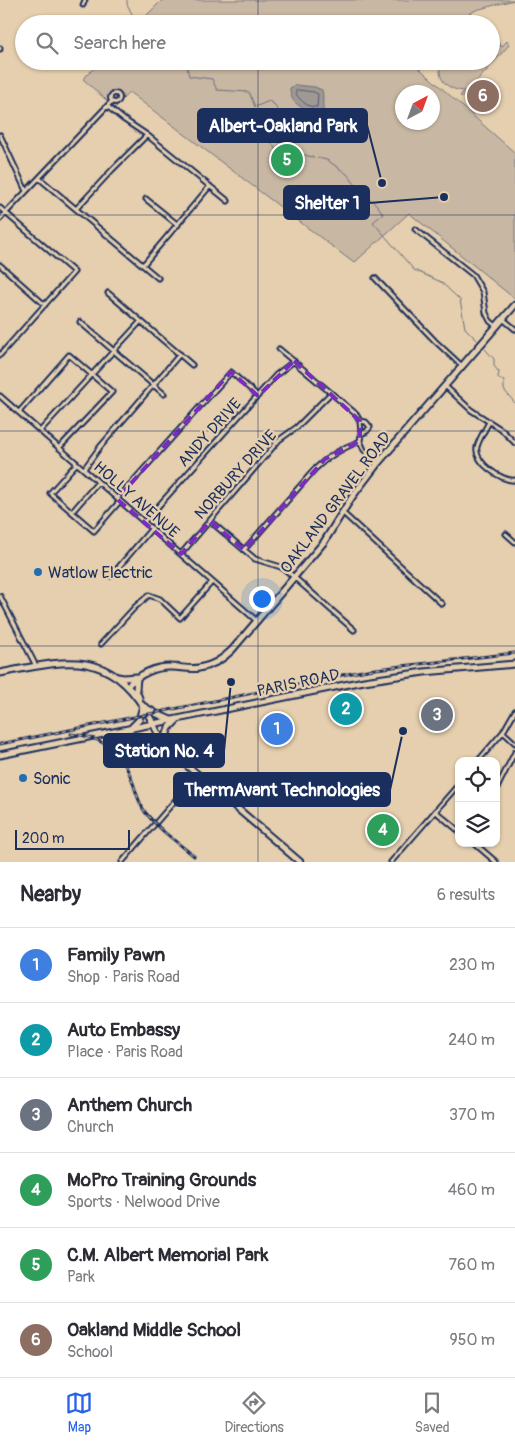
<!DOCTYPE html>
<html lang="en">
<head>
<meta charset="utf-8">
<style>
	body { margin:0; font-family:Pangolin,sans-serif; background:#f2f2f3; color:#2b2b33 }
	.controls { position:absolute; right:15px; bottom:15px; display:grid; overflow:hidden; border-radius:10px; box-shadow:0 1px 4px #0004 }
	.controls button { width:45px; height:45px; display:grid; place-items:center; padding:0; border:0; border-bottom:1px solid #e1e1e2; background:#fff; color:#2b2b33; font:25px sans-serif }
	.compass { position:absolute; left:395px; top:85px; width:45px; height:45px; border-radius:50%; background:#fff; box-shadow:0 1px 4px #0004; rotate:41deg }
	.scale { position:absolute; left:15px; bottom:12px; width:115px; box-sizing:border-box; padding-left:5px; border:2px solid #1b2f5e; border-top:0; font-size:14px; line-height:18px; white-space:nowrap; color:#1b2f5e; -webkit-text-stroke:4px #e5cfae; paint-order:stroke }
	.you { position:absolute; left:261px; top:598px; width:18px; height:18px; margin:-12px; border:4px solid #fff; border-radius:50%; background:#1a73e8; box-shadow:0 0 0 8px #1a73e833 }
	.badge { display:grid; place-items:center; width:32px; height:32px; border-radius:50%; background:#2563eb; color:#fff; font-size:16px; font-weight:700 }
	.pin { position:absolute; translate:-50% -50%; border:2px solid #fff; box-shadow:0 1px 5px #0006 }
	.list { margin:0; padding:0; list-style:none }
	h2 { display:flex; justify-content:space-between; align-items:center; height:65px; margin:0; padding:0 20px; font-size:21px }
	h2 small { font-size:16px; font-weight:400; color:#7c7c81 }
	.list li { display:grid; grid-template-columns:32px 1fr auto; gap:15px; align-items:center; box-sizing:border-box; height:75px; padding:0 20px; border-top:1px solid #e1e1e2 }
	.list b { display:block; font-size:19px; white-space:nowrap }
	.list p { margin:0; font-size:16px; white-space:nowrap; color:#7c7c81 }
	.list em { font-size:16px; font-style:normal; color:#7c7c81 }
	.icon { flex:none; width:28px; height:28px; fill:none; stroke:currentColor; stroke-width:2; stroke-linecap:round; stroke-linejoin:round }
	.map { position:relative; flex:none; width:515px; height:862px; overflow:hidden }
	.search { position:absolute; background:#fff; box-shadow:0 1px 4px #0004; left:15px; right:15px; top:15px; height:55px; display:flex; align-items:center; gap:12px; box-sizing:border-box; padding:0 18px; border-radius:28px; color:#7c7c81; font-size:19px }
	.sheet { height:515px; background:#fff }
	nav { display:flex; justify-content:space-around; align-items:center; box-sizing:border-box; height:70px; border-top:1px solid #e1e1e2; background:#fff; font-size:14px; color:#7c7c81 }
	nav a { display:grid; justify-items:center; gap:2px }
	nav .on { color:#2563eb }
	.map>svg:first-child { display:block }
	.green { fill:#c8b7a2; stroke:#727380; fill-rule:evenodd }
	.water { fill:#a09893; stroke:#6b6e7e }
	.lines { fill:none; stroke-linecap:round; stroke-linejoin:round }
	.shore { stroke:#505973; stroke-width:1 }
	.stream { stroke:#6b6e7e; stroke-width:1 }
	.street-casing { stroke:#1b2f5e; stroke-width:7 }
	.secondary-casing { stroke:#1b2f5e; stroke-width:9 }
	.street { stroke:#e5cfae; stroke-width:3 }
	.secondary { stroke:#e5cfae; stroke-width:5 }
	.rail-casing { stroke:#1b2f5e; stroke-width:3 }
	.rail { stroke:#e5cfae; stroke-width:1; stroke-dasharray:4; stroke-linecap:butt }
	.marked { fill:none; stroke:#7b2cbf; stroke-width:4; stroke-dasharray:10 6; stroke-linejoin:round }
	.grid { fill:none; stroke:#1b2f5e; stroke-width:1; stroke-opacity:0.55 }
	.poi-dot { fill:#1f6fb2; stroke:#e5cfae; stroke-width:2 }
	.labels { text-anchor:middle; stroke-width:4.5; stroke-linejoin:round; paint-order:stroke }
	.street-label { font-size:16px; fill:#1b2f5e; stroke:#e5cfae }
	.poi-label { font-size:16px; fill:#1b2f5e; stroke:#e5cfae; text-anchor:start }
	.leader { fill:none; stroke:#1b2f5e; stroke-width:2 }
	.callout-dot { fill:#1b2f5e; stroke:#e5cfae; stroke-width:2 }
	.callout { fill:#1b2f5e; stroke:#1b2f5e; stroke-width:2 }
	.callout-label { font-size:18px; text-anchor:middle; font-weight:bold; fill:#fff }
</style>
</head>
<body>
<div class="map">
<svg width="515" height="862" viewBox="0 0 515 862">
	<rect width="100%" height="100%" fill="#e5cfae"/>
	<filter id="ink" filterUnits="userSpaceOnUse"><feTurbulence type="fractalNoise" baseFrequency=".02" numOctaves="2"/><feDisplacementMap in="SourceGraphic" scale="10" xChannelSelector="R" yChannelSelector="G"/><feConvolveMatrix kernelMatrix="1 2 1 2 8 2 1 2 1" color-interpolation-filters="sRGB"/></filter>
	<g filter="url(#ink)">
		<path class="green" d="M162,0h352l-38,10 -25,14h-313z
			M491,32l6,7 4,8 6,-6 2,4 -47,53 -2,-2 4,-5c-17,-1 -29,-13 -22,-30h49z
			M101,61h310l104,92v146l-106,-86 -55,50 -225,-171 -14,16 -32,-29zM402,92h30v30h-30z"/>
		<path class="water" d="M295,85l20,2 7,3c2,6 0,12 1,18 0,5 3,8 3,13l-3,1c-3,-3 -4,-7 -8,-9 -13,-6 -25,-8 -25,-25z"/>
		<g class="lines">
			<path class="shore" d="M298,90l16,2 4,2 -1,13c-9,1 -16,-6 -21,-13v-3z"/>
			<path class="stream" d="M127,0v4l10,20
				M186,61l3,15 23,3 5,11 32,2 6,15 14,-6 6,4 5,11 -8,9 -3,13 8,14h13l37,8 20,14 12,15 18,16 6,9 -10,8 41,48 27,12 19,18 5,28 12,12
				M485,349l9,10v7l5,6 -1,6 6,3v9l11,13"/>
			<defs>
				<path id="street" d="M83,5l2,-5
					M0,48v1
					M110.5 98a4.5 4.5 0 1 1 9 0a4.5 4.5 0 1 1-9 0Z
					M107,106l16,13 24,16 81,66
					M0,135l26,56
					M39,178l119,100
					M146,199l32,26
					M0,208l74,64 -74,83
					M76,209l36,-39 35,-35
					M0,219l112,-118
					M415,229l58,46 10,17 3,21 4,8 6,5
					M0,265l45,40
					M143,265l67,-79
					M375,278l60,63 27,25
					M108,293l84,72
					M503,319l12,10
					M80,322l84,72
					M279,349l77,65 4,7 1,13 -1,7 4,9 14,13
					M445,386l26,24 31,20 13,13
					M0,396l257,225
					M19,412l50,-57 43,37 -53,56
					M360,421l6,1 4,5 -3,4 -6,3
					M489,422c-4,8 -10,17 -12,25 -3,15 25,35 38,33
					M40,431l101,-110
					M77,463l-27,30 44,38 26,-30
					M84,469l16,-22 80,-93
					M117,499l114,-127 27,24
					M72,512l26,-30
					M343,513l99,91
					M210,521l45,38 26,8 6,4 67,59
					M144,522l132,-147 18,-14
					M506,534l9,8
					M244,550l71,-81c13,-13 27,-21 45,-28
					M181,554l98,-114 18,-13 34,-34
					M111,576l41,-48
					M0,596l36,70
					M101,644l34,-37 14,-12 11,4 20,19 32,-36
					M503,732l12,11
					M478,761l25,-29 12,-21
					M496,790l19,-38
					M435,811l24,20
					M474,843l22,19
					M122,862l76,-88
					M391,862l68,-78"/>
				<path id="secondary" d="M0,673c59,-11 106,-27 144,35 6,8 10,18 15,27 5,8 11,14 17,21l124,106
					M118,677l5,1 14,-1
					M137,677l-1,13 3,8
					M127,686c13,-12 27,-20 45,-19 9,0 18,3 27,1 13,-2 24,-9 33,-18l92,-108 28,-45 26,-34 137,-158
					M130,729l9,-9 4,-14 12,7 16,7
					M164,742l5,-14 8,-8
					M0,755l364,-74 60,-9 91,-8"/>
			</defs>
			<use href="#street" class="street-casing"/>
			<use href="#secondary" class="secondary-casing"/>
			<use href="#street" class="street"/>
			<use href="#secondary" class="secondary"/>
			<defs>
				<path id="rail" d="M71,734c30,2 51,18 61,46 4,11 6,22 13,32 14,18 32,30 49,44
					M0,744l367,-74 148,-17"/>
			</defs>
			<use href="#rail" class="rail-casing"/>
			<use href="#rail" class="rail"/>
		</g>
	</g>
	<path class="marked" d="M294,361l66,60v20l-35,18 -81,91 -34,-29 -29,33 -64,-55 114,-127 27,24z"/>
	<path class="grid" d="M258,0v24M258,61v801M0,215h515M0,431h515M0,646h515"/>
	<g class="poi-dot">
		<circle cx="38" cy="572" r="5"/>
		<circle cx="23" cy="778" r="5"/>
	</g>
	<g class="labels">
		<g class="street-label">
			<text transform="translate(209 432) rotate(-48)" y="6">ANDY DRIVE</text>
			<text transform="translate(235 474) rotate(-48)" y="6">NORBURY DRIVE</text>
			<text transform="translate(137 499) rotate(41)" y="6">HOLLY AVENUE</text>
			<text transform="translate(335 502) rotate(-53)" y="6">OAKLAND GRAVEL ROAD</text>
			<text transform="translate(298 682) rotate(-12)" y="6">PARIS ROAD</text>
		</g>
		<g class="poi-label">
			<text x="48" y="578">Watlow Electric</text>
			<text x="33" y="784">Sonic</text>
		</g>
	</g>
	<path class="leader" d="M382 183L367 125M444 197L369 203M231 682L224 751M403 731L390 790"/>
	<g class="callout-dot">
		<circle cx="382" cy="183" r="5"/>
		<circle cx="444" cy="197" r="5"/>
		<circle cx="231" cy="682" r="5"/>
		<circle cx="403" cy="731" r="5"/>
	</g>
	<g class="callout">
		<rect x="198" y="109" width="169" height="33" rx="5"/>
		<rect x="284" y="186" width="85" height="33" rx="5"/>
		<rect x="104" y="734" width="120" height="33" rx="5"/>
		<rect x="174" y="773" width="216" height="33" rx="5"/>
	</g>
	<g class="callout-label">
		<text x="283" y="132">Albert-Oakland Park</text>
		<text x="327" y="209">Shelter 1</text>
		<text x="164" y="757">Station No. 4</text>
		<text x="282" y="796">ThermAvant Technologies</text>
	</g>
</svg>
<div class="controls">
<button><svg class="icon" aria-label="locate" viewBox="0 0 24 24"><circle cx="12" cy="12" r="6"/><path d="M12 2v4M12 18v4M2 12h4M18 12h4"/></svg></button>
<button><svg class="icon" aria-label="layers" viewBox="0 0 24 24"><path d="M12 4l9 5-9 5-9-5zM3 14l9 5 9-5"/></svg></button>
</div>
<svg class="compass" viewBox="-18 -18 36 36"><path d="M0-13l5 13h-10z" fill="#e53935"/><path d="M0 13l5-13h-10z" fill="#7c7c81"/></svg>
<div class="scale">200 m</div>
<div class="you"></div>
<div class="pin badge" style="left:277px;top:729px;background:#3f7fe0">1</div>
<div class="pin badge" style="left:346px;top:709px;background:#0f9aa8">2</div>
<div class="pin badge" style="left:437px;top:715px;background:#6b7280">3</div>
<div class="pin badge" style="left:383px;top:830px;background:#2e9e5b">4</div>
<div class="pin badge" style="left:287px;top:160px;background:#2e9e5b">5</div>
<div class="pin badge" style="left:483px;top:96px;background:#8d6e63">6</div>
<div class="search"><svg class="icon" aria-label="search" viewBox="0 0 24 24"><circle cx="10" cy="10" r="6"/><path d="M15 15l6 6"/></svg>Search here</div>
</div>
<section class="sheet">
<h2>Nearby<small>6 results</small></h2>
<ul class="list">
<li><span class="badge" style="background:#3f7fe0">1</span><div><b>Family Pawn</b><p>Shop · Paris Road</p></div><em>230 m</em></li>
<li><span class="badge" style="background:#0f9aa8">2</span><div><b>Auto Embassy</b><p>Place · Paris Road</p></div><em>240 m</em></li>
<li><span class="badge" style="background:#6b7280">3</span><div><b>Anthem Church</b><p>Church</p></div><em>370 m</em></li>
<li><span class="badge" style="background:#2e9e5b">4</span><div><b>MoPro Training Grounds</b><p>Sports · Nelwood Drive</p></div><em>460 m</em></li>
<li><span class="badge" style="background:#2e9e5b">5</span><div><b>C.M. Albert Memorial Park</b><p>Park</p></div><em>760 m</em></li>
<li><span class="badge" style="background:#8d6e63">6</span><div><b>Oakland Middle School</b><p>School</p></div><em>950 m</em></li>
</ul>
</section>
<nav>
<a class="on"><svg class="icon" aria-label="map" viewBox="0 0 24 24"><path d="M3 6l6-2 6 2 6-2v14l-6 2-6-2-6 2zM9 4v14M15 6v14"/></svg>Map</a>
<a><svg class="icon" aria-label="directions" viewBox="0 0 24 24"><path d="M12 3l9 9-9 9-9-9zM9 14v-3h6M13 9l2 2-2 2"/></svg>Directions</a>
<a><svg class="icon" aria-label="saved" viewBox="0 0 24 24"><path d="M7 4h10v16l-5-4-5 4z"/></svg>Saved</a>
</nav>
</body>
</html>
